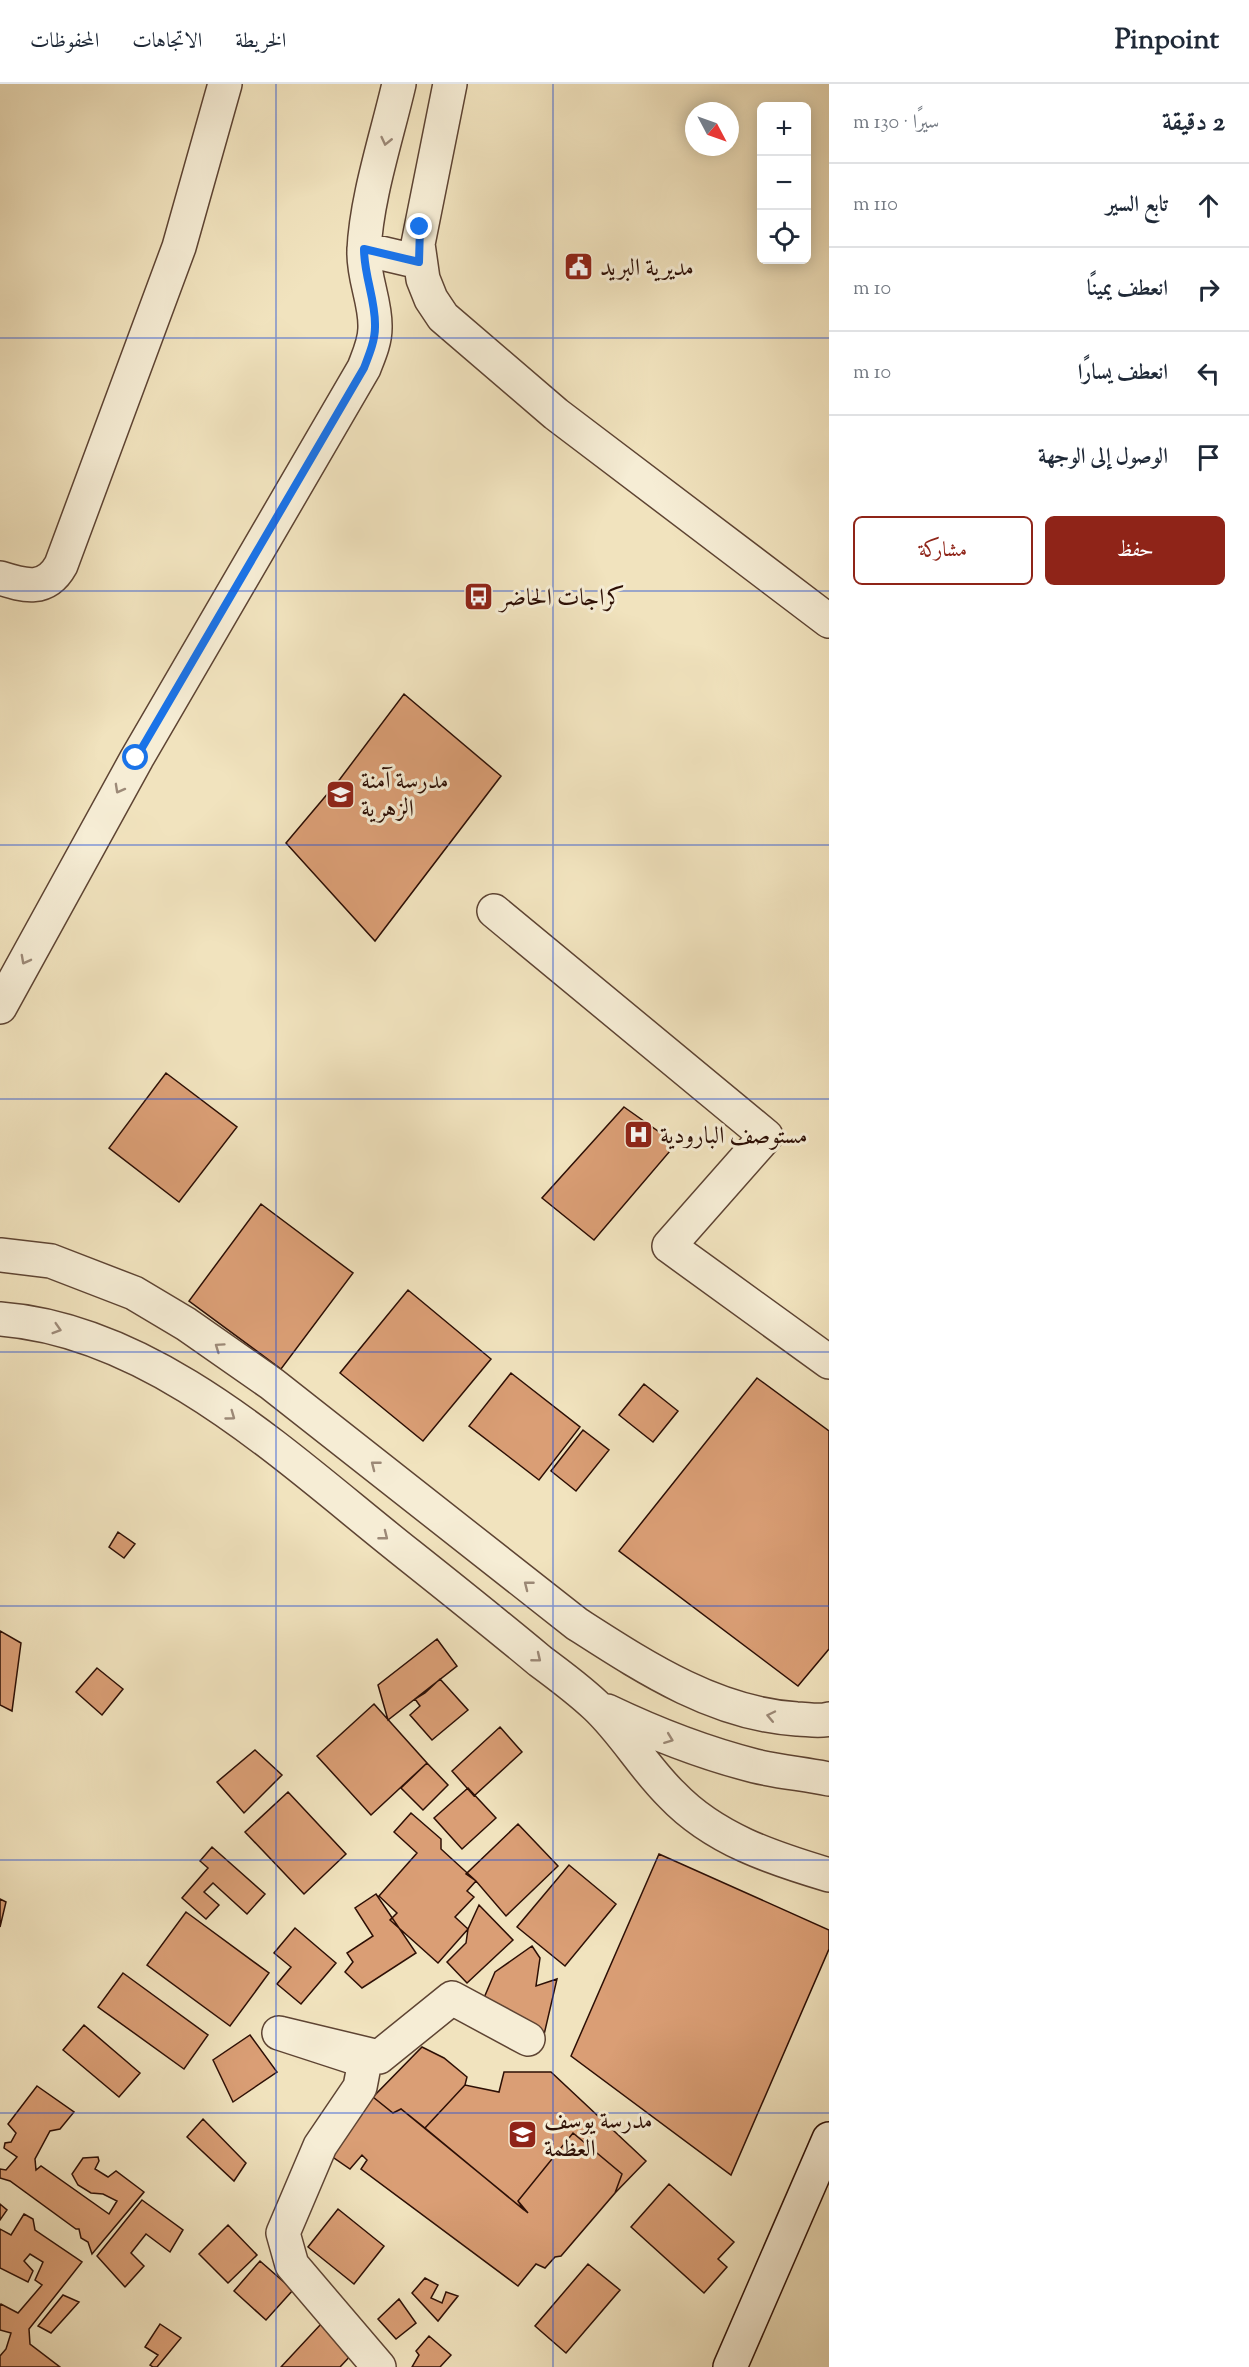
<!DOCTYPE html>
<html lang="ar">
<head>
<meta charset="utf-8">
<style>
	body { margin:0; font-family:"Sorts Mill Goudy",Amiri,serif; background:#f6f6f7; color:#1f2937; direction:rtl }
	.controls { position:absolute; right:18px; top:18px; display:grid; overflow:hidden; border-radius:9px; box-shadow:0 3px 15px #0003 }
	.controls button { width:54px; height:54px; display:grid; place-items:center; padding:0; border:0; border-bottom:2px solid #e0e1e3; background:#fff; color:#1f2937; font:30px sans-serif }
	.compass { position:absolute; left:685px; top:18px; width:54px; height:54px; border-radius:50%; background:#fff; box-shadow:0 3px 15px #0003; rotate:131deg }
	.stop { position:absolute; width:18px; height:18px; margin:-14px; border:4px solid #1a73e8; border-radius:50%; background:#fff }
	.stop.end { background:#1a73e8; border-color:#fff; box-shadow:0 2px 6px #0008 }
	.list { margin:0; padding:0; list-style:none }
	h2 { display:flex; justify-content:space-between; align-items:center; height:78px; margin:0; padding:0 24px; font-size:26px }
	h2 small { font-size:20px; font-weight:400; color:#747a83 }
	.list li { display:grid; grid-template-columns:39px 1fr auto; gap:18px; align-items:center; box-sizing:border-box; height:84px; padding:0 24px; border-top:2px solid #e0e1e3 }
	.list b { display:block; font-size:22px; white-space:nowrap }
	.list em { font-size:20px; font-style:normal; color:#747a83 }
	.actions { display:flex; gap:12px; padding:18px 24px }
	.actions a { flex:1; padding:14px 0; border:2px solid #8f2418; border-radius:9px; text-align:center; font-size:21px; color:#8f2418 }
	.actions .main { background:#8f2418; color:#fff }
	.icon { flex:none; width:33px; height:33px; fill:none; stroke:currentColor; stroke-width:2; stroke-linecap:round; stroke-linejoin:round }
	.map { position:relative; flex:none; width:829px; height:2283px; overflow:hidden; direction:ltr }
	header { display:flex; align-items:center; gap:36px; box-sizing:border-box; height:84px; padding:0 30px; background:#fff; border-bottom:2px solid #e0e1e3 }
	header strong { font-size:28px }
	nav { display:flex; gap:33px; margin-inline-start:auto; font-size:21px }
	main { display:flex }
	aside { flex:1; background:#fff }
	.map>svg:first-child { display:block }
	.building { fill:#da9e75; stroke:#2d0f05; stroke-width:1.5 }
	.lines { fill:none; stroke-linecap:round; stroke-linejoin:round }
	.street-casing { stroke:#5e4433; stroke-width:36 }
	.secondary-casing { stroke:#2d0f05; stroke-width:36 }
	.street { stroke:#f6edd5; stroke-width:33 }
	.secondary { stroke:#f6edd5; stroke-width:33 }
	.oneway { stroke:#9c8977 }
	.route { stroke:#1a73e8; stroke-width:8 }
	.grid { fill:none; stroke:#1d4ed8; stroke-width:1.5; stroke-opacity:0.55 }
	.labels { text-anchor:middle; stroke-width:6; stroke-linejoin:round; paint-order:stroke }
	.poi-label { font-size:24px; fill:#2d0f05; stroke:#f6edd5; text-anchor:start }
</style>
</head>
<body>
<header>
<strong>Pinpoint</strong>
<nav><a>الخريطة</a><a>الاتجاهات</a><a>المحفوظات</a></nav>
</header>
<main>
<aside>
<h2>2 دقيقة<small>سيرًا · 130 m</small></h2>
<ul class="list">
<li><svg class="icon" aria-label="ahead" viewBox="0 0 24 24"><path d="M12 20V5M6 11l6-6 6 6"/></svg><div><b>تابع السير</b></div><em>110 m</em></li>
<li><svg class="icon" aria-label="right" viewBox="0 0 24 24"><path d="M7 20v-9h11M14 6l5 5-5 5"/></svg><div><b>انعطف يمينًا</b></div><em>10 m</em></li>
<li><svg class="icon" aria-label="left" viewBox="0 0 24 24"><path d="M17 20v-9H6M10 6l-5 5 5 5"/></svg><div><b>انعطف يسارًا</b></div><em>10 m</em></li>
<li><svg class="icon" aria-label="arrive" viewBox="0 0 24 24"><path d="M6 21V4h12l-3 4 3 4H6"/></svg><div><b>الوصول إلى الوجهة</b></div></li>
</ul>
<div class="actions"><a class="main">حفظ</a><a>مشاركة</a></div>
</aside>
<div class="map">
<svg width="829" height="2283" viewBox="0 0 829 2283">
	<rect width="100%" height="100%" fill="#f1e3be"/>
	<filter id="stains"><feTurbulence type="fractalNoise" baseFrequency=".00333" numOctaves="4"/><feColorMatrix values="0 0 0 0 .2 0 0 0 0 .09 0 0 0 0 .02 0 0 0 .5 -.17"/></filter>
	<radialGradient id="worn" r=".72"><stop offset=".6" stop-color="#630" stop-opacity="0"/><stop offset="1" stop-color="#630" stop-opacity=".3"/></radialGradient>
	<path class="building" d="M404,610l97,82 -126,165 -89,-98 54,-64z
		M166,989l71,54 -58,75 -70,-54z
		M624,1023l52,37 -82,96 -52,-42z
		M261,1120l92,69 -72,96 -92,-68z
		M408,1206l83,69 -68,82 -83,-68z
		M511,1289l69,54 -41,53 -70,-54z
		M757,1294l72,53v218l-31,37 -179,-135z
		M644,1300l34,27 -25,31 -34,-27z
		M583,1346l26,20 -33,41 -25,-20z
		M118,1448l17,12 -11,14 -15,-11z
		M0,1547l21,12 -9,68 -12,-6z
		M437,1555l20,27 -69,54 -10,-35z
		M97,1584l26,21 -21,26 -26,-23z
		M440,1595l28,31 -36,30 -22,-25 10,-9 -5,-7 10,-6z
		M374,1620l53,59 -56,52 -54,-59z
		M500,1643l22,25 -48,44 -22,-25z
		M255,1666l27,25 -38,38 -27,-31z
		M427,1679l21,22 -25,25 -22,-22z
		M468,1704l28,30 -34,31 -28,-31z
		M288,1708l58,62 -42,40 -59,-62z
		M411,1729l30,26v10l35,32 -9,10 7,6 -19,20 13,12 -30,34 -48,-43 7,-7 -18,-17 38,-43 -23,-21z
		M518,1740l40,42 -52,50 -30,-35 -10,-7z
		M212,1763l53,47 -18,20 -34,-31 -9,9 15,13 -13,14 -24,-21 26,-30 -8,-7z
		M659,1770l170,76v19l-98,226 -160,-119z
		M569,1781l47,39 -51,62 -48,-39z
		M376,1810l40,59 -54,35 -17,-16 8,-10 -6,-9 26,-17 -18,-28z
		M0,1815l6,3 -6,25z
		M479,1821l34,35 -46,43 -20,-21 19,-19 2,-14z
		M186,1828l83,61 -39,53 -83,-61z
		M295,1844l41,35 -35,41 -24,-20 14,-17 -17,-14z
		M532,1862l8,12 -4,28 21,-7 -14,60 -62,-34 14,-33z
		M123,1889l85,62 -24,34 -86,-62z
		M84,1941l56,48 -21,24 -56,-47z
		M250,1951l27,37 -44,30 -20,-42z
		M422,1963l22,11 23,19 -2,8 -40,43 -24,-19 -8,4 -20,-16z
		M504,1988h47l95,89 -31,32 7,-19 -49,-41 -55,68 6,9 -99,-82 40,-43 34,7z
		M37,2002l37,26 -14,17 -10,2 -15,28 1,11 5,-4 68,48 8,-13 -14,-7 -12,-1 -13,-8 -6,-11 11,-16 15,-1 1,4 -4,8 13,8 8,-6 28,21 -52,62 -4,-12 -7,-4 -2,-9h-3l-66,-48 -10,-3v-9l6,1 11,-13 -13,-9 1,-5 6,-1 5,-9 -8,-9z
		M373,2013l20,16 8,-4 127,104 -10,-12 55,-68 49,41 -7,19 -54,63 -6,1 -10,11 -9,-4 -18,22 -157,-117 6,-9 -5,-5 -12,14 -26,-18z
		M203,2035l43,44 -12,18 -47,-44z
		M669,2100l65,58 -16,17 9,8 -23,26 -73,-66z
		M142,2116l41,30 -13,22 -24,-18 -15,19 13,13 -19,21 -28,-31z
		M0,2120l7,6 -7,10z
		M338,2125l46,37 -30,38 -46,-37z
		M24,2130l9,5 2,11 47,32 -53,67 1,15 30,23h-60v-11l6,-7 5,-16 -11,-3v-24l1,-2 17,9 24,-28 -7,-5 8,-18 -13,-8 -6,7 9,10 -5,11 -28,-14v-39l11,6z
		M228,2141l29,30 -29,28 -29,-29z
		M260,2177l33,29 -27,30 -32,-29z
		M588,2180l32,26 -54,63 -31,-27z
		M425,2194l13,7 -7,13 11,5 4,-11 12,4 -20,25 -26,-28z
		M63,2211l16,7 -28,31 -13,-7z
		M399,2215l17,24 -20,16 -18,-20z
		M160,2240l21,14 -24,29h-4l-3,-2 8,-10 -13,-8z
		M321,2240l32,29 -13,14h-59z
		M429,2252l22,19 -11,12h-28l7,-12 -3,-4z"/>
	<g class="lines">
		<defs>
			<path id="street" d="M450,0l-32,160 5,35 8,20 12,18 113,97 273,207
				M364,165l55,13
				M0,494c25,8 46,14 61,-13l118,-318 46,-163
				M494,827l272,225 -97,110 160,116
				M0,923l137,-249 227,-390c5,-13 11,-26 11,-40 1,-26 -12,-50 -11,-77 2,-52 23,-115 35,-167
				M0,1171l51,6 83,32 52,31 86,60 305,240c67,43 138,90 220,95 10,0 22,3 32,0
				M0,1235c157,12 291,143 409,236 44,35 88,70 131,106 19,14 39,29 56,45 28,26 48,62 76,89 42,44 100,63 157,80
				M607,1627c48,23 97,42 148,55 25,6 50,8 74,13
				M379,2283l-87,-102 -9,-32 37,-87 40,-59 5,-26 -86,-28 100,24 73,-59 76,41"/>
			<path id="secondary" d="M730,2283l99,-228"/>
		</defs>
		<use href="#street" class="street-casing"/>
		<use href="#secondary" class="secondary-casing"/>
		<use href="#street" class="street"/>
		<use href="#secondary" class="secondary"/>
	</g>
	<defs><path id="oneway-chevron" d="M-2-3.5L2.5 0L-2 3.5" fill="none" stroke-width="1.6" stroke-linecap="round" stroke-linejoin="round" transform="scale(1.5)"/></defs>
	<g class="oneway">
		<use href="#oneway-chevron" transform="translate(386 57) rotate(103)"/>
		<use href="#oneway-chevron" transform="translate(119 705) rotate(119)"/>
		<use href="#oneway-chevron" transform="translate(25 876) rotate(118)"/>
		<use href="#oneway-chevron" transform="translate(57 1245) rotate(17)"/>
		<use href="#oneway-chevron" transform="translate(219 1263) rotate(-145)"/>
		<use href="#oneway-chevron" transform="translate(231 1332) rotate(36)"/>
		<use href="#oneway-chevron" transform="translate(375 1381) rotate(-142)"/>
		<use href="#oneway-chevron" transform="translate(384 1452) rotate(38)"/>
		<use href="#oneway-chevron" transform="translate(528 1501) rotate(-142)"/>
		<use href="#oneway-chevron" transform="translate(537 1574) rotate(39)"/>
		<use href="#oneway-chevron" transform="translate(771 1632) rotate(-168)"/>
		<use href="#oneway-chevron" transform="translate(669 1655) rotate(21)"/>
	</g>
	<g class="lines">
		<path class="route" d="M136,674l228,-390c5,-13 11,-27 11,-41 1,-26 -11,-51 -11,-78l55,13 1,-35"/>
	</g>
	<path class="grid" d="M276,0v2283M553,0v2283M0,254h829M0,507h829M0,761h829M0,1015h829M0,1268h829M0,1522h829M0,1776h829M0,2029h829"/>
	<defs>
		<symbol id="civic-square" viewBox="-11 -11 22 22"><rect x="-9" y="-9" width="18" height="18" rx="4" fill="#8f2418" stroke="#f6edd5"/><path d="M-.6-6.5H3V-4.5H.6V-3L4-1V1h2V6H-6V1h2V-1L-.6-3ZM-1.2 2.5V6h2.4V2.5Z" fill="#fff"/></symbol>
		<symbol id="bus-square" viewBox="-11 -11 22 22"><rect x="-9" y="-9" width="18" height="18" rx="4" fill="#8f2418" stroke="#f6edd5"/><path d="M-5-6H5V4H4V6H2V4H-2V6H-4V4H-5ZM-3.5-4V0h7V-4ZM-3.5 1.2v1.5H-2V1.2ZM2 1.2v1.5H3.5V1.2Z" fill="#fff"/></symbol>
		<symbol id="school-square" viewBox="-11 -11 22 22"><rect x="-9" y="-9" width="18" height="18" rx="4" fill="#8f2418" stroke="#f6edd5"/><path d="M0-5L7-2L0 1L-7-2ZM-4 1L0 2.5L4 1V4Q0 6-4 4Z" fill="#fff"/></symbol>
		<symbol id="hospital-square" viewBox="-11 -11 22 22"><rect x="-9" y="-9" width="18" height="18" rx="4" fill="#8f2418" stroke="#f6edd5"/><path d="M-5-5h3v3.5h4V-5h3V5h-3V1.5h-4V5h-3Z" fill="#fff"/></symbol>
	</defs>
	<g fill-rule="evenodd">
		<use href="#civic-square" x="562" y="166" width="33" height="33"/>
		<use href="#bus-square" x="462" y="496" width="33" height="33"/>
		<use href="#school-square" x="324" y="694" width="33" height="33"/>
		<use href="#hospital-square" x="622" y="1034" width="33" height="33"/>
		<use href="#school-square" x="506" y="2034" width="33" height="33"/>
	</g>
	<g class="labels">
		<g class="poi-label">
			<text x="600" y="191">مديرية البريد</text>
			<text x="500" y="521">كراجات الحاضر</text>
			<text x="361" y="704">مدرسة آمنة<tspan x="361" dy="28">الزهرية</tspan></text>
			<text x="660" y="1059">مستوصف البارودية</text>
			<text x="544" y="2044">مدرسة يوسف<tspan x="544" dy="28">العظمة</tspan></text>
		</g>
	</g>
	<rect width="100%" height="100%" filter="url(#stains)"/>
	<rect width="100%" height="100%" fill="url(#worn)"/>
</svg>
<div class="controls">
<button>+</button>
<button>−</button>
<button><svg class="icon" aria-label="locate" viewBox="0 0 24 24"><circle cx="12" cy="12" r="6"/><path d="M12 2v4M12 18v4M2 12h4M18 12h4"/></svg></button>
</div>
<svg class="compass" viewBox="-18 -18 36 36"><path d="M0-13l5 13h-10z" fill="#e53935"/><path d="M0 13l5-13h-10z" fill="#747a83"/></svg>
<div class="stop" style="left:136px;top:674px"></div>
<div class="stop end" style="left:420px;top:143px"></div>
</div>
</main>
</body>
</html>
